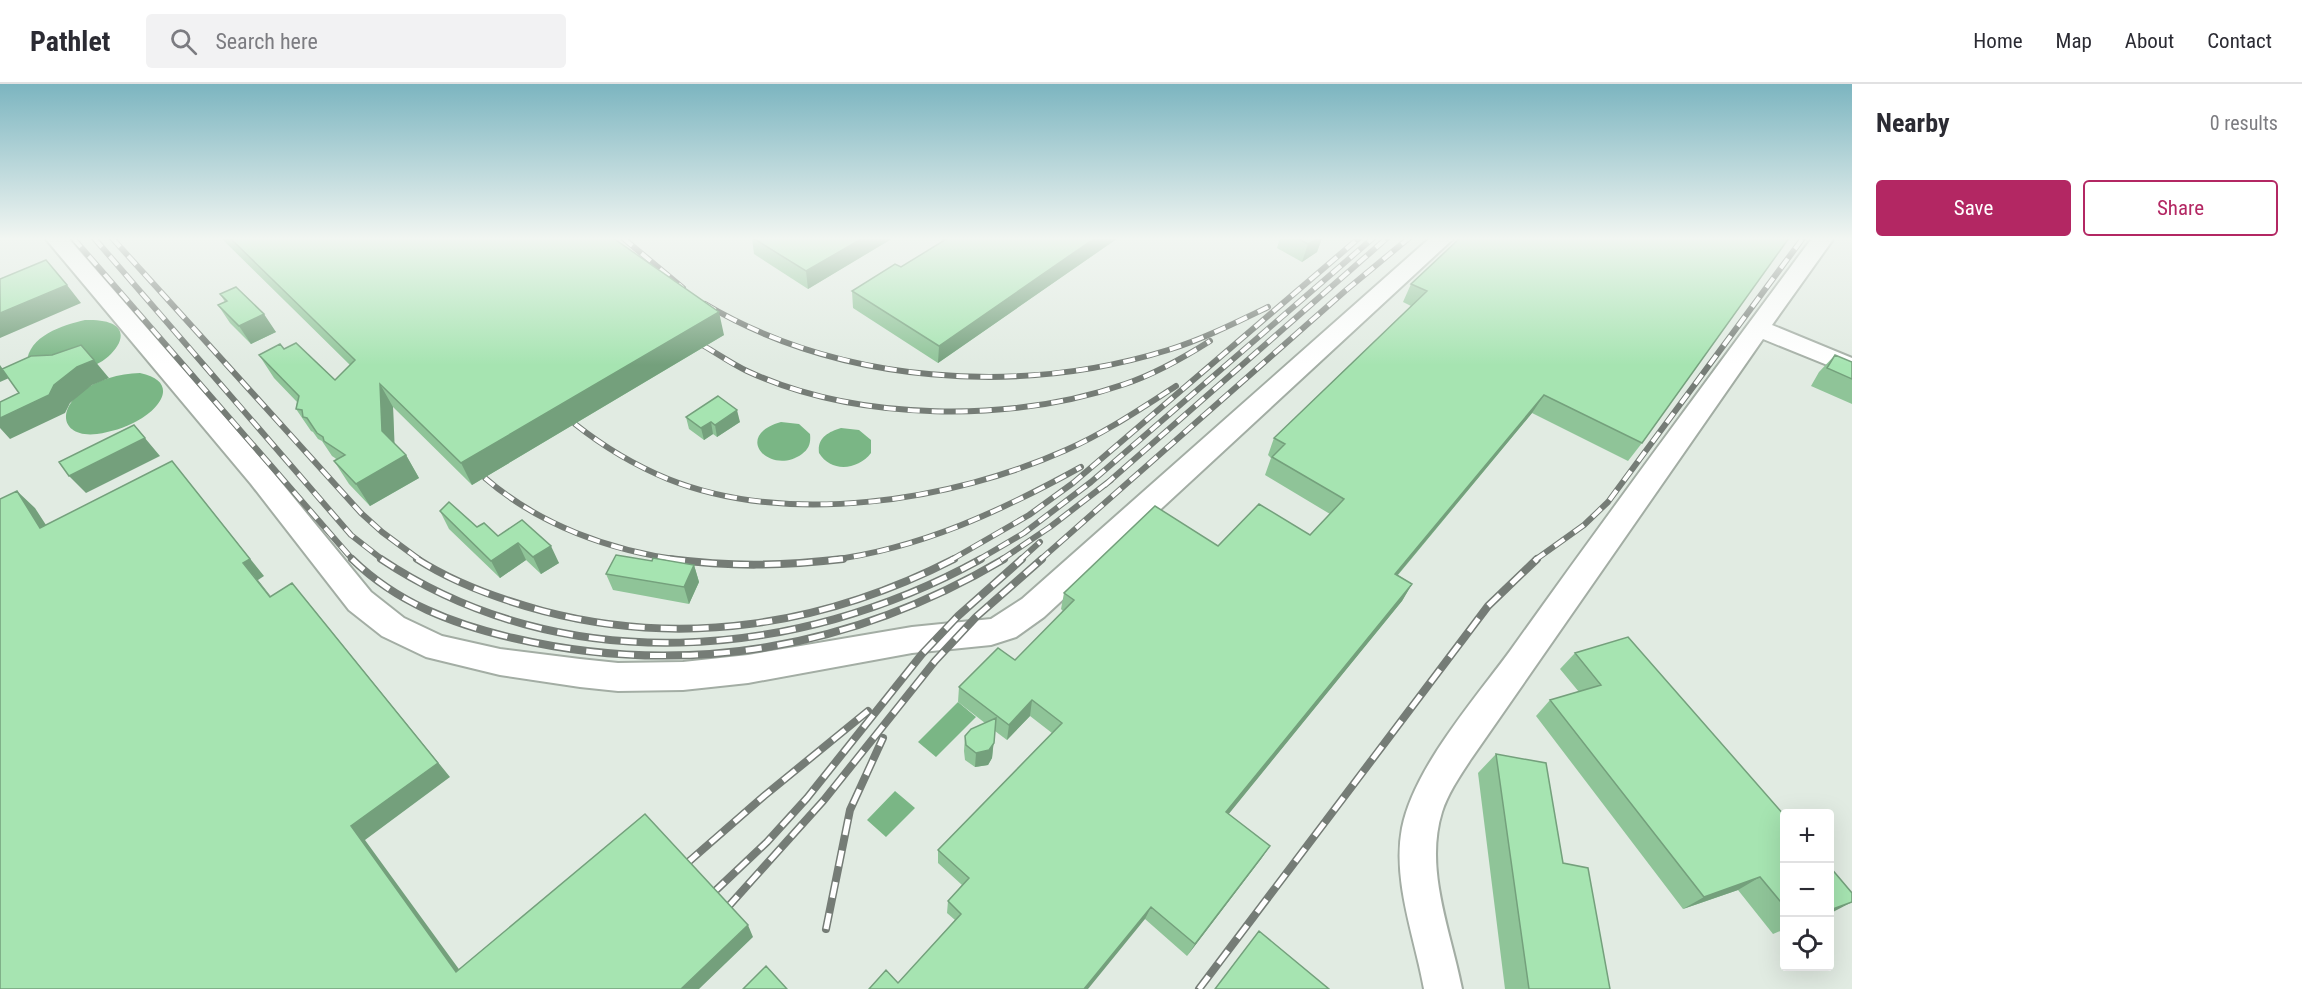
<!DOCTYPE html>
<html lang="en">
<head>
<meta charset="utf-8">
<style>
	body { margin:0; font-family:"Roboto Condensed",sans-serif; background:#f2f2f3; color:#2b2b33 }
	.controls { position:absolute; right:18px; bottom:18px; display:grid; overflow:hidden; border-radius:6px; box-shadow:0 6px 24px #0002 }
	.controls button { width:54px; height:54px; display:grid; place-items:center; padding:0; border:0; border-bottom:2px solid #e1e1e2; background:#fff; color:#2b2b33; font:30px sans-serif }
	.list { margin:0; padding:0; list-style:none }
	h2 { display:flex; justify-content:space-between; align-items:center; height:78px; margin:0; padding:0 24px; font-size:26px }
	h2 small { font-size:20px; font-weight:400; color:#7c7c81 }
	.actions { display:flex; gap:12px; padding:18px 24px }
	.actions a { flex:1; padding:14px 0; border:2px solid #b32763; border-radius:6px; text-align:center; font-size:21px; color:#b32763 }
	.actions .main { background:#b32763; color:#fff }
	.icon { flex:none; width:33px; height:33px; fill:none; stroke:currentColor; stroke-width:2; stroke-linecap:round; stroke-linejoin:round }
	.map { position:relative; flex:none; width:1852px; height:905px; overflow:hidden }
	header { display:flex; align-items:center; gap:36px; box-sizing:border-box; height:84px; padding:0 30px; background:#fff; border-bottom:2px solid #e1e1e2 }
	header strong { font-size:28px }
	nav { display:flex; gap:33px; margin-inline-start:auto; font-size:21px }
	.search { width:420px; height:54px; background:#f2f2f3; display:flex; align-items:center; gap:15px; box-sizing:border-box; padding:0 21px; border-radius:6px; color:#7c7c81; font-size:22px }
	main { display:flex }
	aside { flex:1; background:#fff }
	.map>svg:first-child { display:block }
	.water { fill:#7ab685 }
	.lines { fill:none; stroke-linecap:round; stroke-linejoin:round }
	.minor-casing { stroke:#a3ada4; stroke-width:4 }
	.minor { fill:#fff; fill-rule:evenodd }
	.rail-far1-casing { stroke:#757c76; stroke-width:6 }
	.rail-casing { stroke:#757c76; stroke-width:8 }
	.rail-far1 { stroke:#fff; stroke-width:4; stroke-dasharray:12; stroke-linecap:butt }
	.rail { stroke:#fff; stroke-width:5; stroke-dasharray:16; stroke-linecap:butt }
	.wall { fill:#8fc498 }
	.shaded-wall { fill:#74a07c }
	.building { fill:#a6e4b1; stroke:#74a07c; stroke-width:1.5 }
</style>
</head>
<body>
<header>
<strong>Pathlet</strong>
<div class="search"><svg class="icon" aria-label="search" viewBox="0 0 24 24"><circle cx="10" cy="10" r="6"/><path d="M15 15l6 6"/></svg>Search here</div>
<nav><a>Home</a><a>Map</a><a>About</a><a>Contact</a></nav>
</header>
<main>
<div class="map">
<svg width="1852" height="905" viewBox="0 0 1852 905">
	<rect width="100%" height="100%" fill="#e1ebe2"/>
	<path class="water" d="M85,236c65,-2 27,45 -2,49 -16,2 -40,-4 -56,-6 1,-27 36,-38 58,-43z
		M140,289c39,8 22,35 -3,48 -13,7 -26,11 -40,13 -32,4 -42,-20 -17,-41 17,-14 39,-19 60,-20z
		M781,338l18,2 11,10c1,9 -1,15 -8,20 -31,23 -71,-18 -21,-32z
		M841,344l18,2 12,10v13c-13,17 -40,20 -52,0 -2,-15 9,-21 22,-25z
		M958,618l18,15 -40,40 -18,-15z
		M895,707l20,17 -29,29 -19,-17z"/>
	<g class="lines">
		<defs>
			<path id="minor" d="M45,154h23l203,232 100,122 33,26 38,18 58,13 80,10 38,4 65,-1 65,-7 164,-28 79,-8 31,-20 408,-361h24l-410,379 -28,20 -25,8 -79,8 -164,30 -65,7 -65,1 -38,-4 -80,-12 -74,-18 -44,-21 -33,-26 -98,-126z
				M1812,154h22l-62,87 80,33v17l-89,-36 -292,420c-11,17 -23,34 -29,53 -18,57 9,120 20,177h-38c-9,-51 -32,-108 -22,-161 12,-60 72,-128 108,-177 99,-139 201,-276 302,-413z"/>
		</defs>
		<use href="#minor" class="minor-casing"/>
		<use href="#minor" class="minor"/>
		<defs>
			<path id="rail-far1" d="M73,154l280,322
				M94,154l257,297 32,25
				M112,154l249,275 21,19 38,28
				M623,154l60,50
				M705,220c135,80 314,92 463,46 35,-11 67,-27 100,-43
				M704,262c14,8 28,18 43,25 110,51 265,52 378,13 30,-10 58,-26 85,-43
				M575,340c29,23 59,41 93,55 120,48 284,22 398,-29 39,-17 74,-41 110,-64
				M485,394c54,47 126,73 196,82
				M1105,401l282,-247
				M830,476c90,-11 173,-50 251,-93
				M951,476l78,-45 44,-32 286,-245
				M978,476l46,-27 67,-51 282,-244
				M1001,476l49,-33 61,-47
				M1020,476l20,-18
				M1040,476l305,-269 64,-53
				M1535,476l49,-35 24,-23 195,-264"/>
			<path id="rail" d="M352,475c45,44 101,65 161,79 172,40 339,11 491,-79
				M381,475c181,121 415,102 600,0
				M417,475c39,25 82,40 126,52 141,37 282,14 411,-52
				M669,475c64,8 111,7 174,0
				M686,780l78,-68 104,-85
				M713,809l54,-51 40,-44 115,-144 36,-38 64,-57
				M727,824l97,-108 111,-139 41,-44 66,-58
				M826,845l24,-119 33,-72
				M1199,905l289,-383 49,-47"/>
		</defs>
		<use href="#rail-far1" class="rail-far1-casing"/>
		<use href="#rail" class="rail-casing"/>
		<use href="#rail-far1" class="rail-far1"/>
		<use href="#rail" class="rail"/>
	</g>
	<path class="wall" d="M221,154h392l111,97 -252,150 -79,-78 1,36 12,12 13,23 -49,28 -21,-22 -15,-23 3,-1 -2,-2 -3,-2 -10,-15 -4,-2 -5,-7 -2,-1 -15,-22 1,-7 -23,-24 -15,-23 25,-6 51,31 15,-15z
		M752,154h141l-85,51 -54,-35z
		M942,154h176l-180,125 -85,-55 -1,-17 49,-24 40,-25z
		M1280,154h42l-5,14 -15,10 -25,-14z
		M1460,154l182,205 -14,18 -96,-48 -134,162 14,9 -10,17 -174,213 42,32 -9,13 -74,97 -42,-37 -247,64 57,-63 -8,-7 1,-12 14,-16 -24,-22v-13l114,-117 -22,-17 -23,24 -12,-9 -3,27 -4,7 -13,2 -10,-7 -1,-9 1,-15 20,-13 -27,-21 1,-15 56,-27 48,-49 -2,-2 3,-16 154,-47 92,-11 20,-21 -65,-39 6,-17 -3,-3 6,-17 137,-132 -8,-4 8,-18z
		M220,210l56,38 -25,12 -21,-21 -12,-18 7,-3z
		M1835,271l17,7v42l-41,-18 8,-14z
		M686,333l54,5 -23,15 -4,-3 -9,6 -15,-11z
		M440,427l58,25 24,-16 37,43 -18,11 -15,-14 -26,18 -51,-49z
		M652,477l42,4 5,17 -10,22 -76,-14 -7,-16z
		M1575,569l210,163v113l-12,5 -35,-44 -55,19 -147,-193 14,-16 29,-8 -19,-23z
		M1496,670l67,109 47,126h-105l-27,-216z"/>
	<path class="shaded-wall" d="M863,154h30l-85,51 -2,-18z
		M1095,154h23l-180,125 1,-17z
		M1318,154h4l-5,14 -15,10 6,-18z
		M67,201l14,18 -81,35v-25z
		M719,228l5,23 -252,150 -11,-22z
		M264,230l12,18 -25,12 -12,-18z
		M94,276l15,18 -17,7 -22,18 -5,10 -55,26 -10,-11v-10l77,-51z
		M0,281l9,13 -9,4z
		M380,300l13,23 2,47 -13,-23z
		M1544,311l-12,18 -147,177 10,-16z
		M737,326l3,12 -23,15 -2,-12z
		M711,338l2,12 -9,6 -3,-12z
		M134,341l26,31 -74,37 -17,-17z
		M406,371l13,23 -49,28 -14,-22z
		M172,377l92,115 -6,4 26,33 -41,-50z
		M17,407l18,17 24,37 -19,-17z
		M518,459l8,17 -26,18 -9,-17z
		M551,462l8,17 -18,11 -8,-17z
		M694,481l5,17 -10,22 -5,-17z
		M1412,500l-10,17 -183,225 7,-14z
		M306,516l144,177 -85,63 104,143 -13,-11 -105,-146z
		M1032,616l-2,16 -23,24 2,-15z
		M996,634l-4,40 -4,7 -13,2 1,-14z
		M1270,762l-9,13 -74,97 8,-12z
		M1760,793l-22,13 -55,19 21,-12z
		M1852,818l-19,10 -3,1v-3z
		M1151,823l-6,12 -57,70h-4z
		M748,841l5,12 -54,52h-18z"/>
	<path class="building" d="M230,154h383l106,74 -258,151 -81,-79 2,47 24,24 -50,29 -22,-23 11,-6 -21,-14 -1,-4 -6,-4 -10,-15 -4,-1 -1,-7 -6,-1 3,-13 -40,-41 21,-11 4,5 12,-6 39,37 20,-20z
		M753,154h110l-57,33z
		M948,154h147l-156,108 -87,-55 43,-27 6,3z
		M1297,154h21l-10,6z
		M1460,154h329l-147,205 -98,-48 -149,179 17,10 -186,228 44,34 -75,98 -44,-37 -67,82h-215l17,-19 12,13 63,-69 -13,-13 21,-23 -31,-28 124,-127 -30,-23 -23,25 -50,-38 39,-39 17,12 59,-60 -10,-7 91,-87 63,40 41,-42 51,31 34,-36 -72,-42 13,-13 -11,-6 153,-147 -16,-7z
		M46,176l21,25 -67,28v-34z
		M236,203l28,27 -25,12 -21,-21 9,-4 -7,-7z
		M81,261l13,15 -17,7 -23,18 -5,10 -49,23v-16l19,-9 -17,-24 29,-13 21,-1z
		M1835,271l17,7v17l-25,-11z
		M718,312l19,14 -22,15 -4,-3 -10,6 -15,-11z
		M134,341l11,13 -76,38 -10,-14z
		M172,377l78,98 -7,4 27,34 22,-14 146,180 -87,63 105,146 189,-158 103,111 -67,64h-681v-490l17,-8 23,37z
		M449,418l28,25 7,-4 14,13 24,-16 29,26 -18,11 -15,-14 -27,18 -51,-50z
		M616,471l36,6 1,-3 41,7 -10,22 -78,-13z
		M1628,553l157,179v91l-25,-30 -56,20 -154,-197 51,-15 -26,-32z
		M996,634l-2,25 -5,7 -13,3 -10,-8 -1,-9 6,-7z
		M1496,670l50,9 17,100 25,5 22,121h-81z
		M1830,783l22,26v9l-22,8z
		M1259,847l70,58h-114z
		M766,882l21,23h-44z"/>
	<linearGradient id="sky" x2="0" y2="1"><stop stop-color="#7cb5c0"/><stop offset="0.55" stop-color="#f2f6f2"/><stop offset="1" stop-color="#f2f6f2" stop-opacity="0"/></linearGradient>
	<rect width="1852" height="281" fill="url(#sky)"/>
</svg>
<div class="controls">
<button>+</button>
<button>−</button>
<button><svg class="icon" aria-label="locate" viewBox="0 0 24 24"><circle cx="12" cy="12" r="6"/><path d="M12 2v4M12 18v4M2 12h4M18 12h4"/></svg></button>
</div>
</div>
<aside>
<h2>Nearby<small>0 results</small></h2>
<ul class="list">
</ul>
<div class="actions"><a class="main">Save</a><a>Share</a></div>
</aside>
</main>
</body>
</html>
